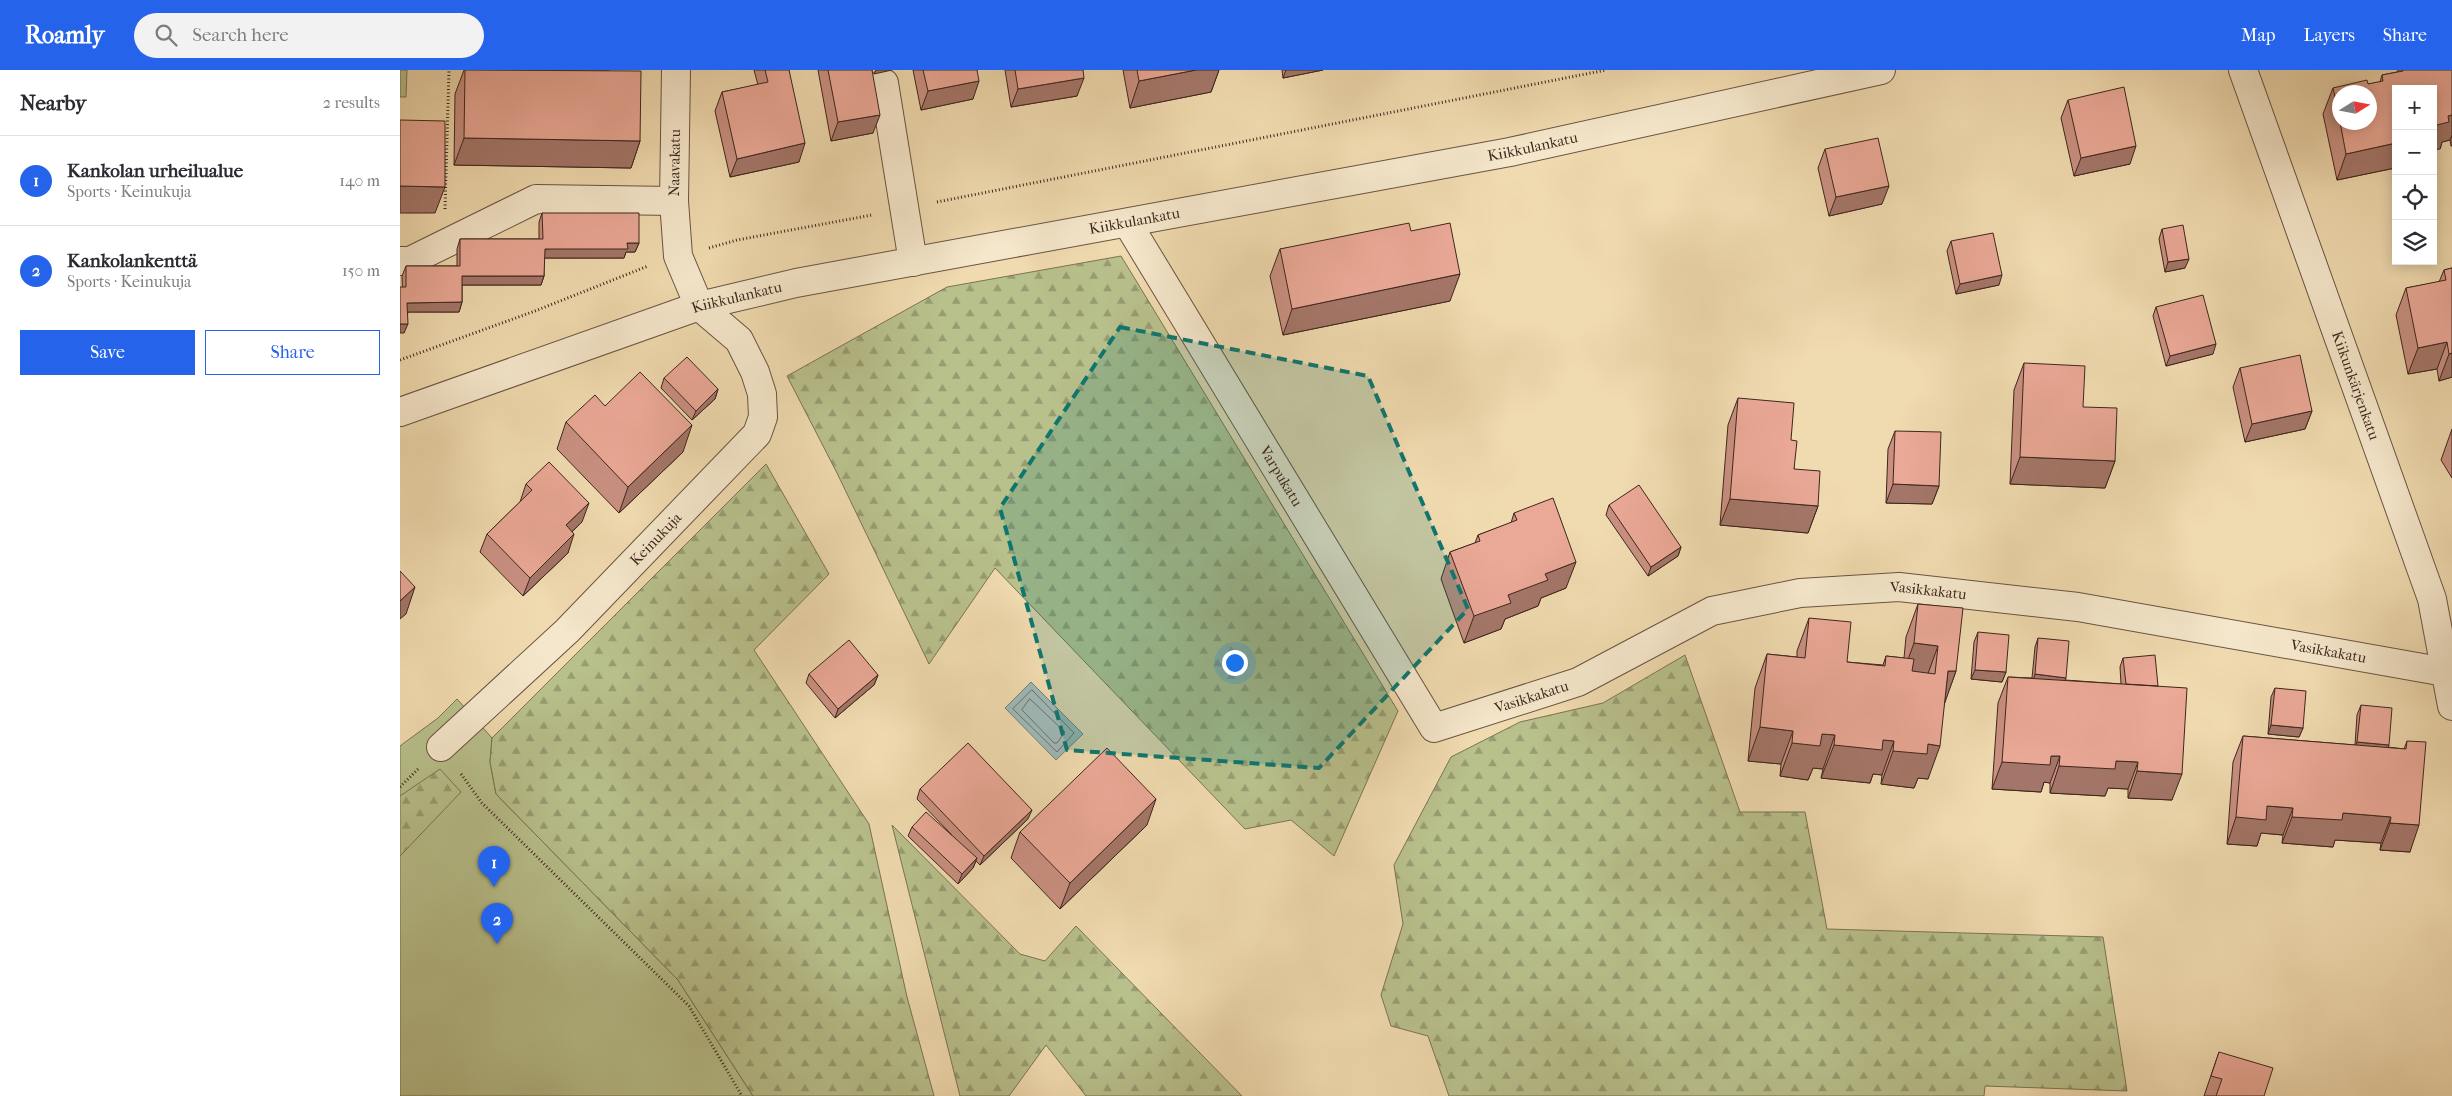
<!DOCTYPE html>
<html lang="en">
<head>
<meta charset="utf-8">
<style>
	body { margin:0; font-family:"IM FELL French Canon",serif; background:#f2f2f3; color:#2b2b33 }
	.controls { position:absolute; right:15px; top:15px; display:grid; overflow:hidden; border-radius:0px; box-shadow:0 2px 12px #0003 }
	.controls button { width:45px; height:45px; display:grid; place-items:center; padding:0; border:0; border-bottom:1px solid #e1e1e2; background:#fff; color:#2b2b33; font:25px sans-serif }
	.compass { position:absolute; left:1932px; top:15px; width:45px; height:45px; border-radius:50%; background:#fff; box-shadow:0 2px 12px #0003; rotate:79deg }
	.you { position:absolute; left:834px; top:592px; width:18px; height:18px; margin:-12px; border:4px solid #fff; border-radius:50%; background:#1a73e8; box-shadow:0 0 0 8px #1a73e833 }
	.badge { display:grid; place-items:center; width:32px; height:32px; border-radius:50%; background:#2563eb; color:#fff; font-size:16px; font-weight:700 }
	.pin { position:absolute; translate:-50% -41px; filter:drop-shadow(0 1px 2px #0008) }
	.pin::after { content:''; position:absolute; top:26px; width:18px; height:15px; background:inherit; clip-path:polygon(0 0,100% 0,50% 100%) }
	.list { margin:0; padding:0; list-style:none }
	h2 { display:flex; justify-content:space-between; align-items:center; height:65px; margin:0; padding:0 20px; font-size:21px }
	h2 small { font-size:16px; font-weight:400; color:#7c7c81 }
	.list li { display:grid; grid-template-columns:32px 1fr auto; gap:15px; align-items:center; box-sizing:border-box; height:90px; padding:0 20px; border-top:1px solid #e1e1e2 }
	.list b { display:block; font-size:19px; white-space:nowrap }
	.list p { margin:0; font-size:16px; white-space:nowrap; color:#7c7c81 }
	.list em { font-size:16px; font-style:normal; color:#7c7c81 }
	.actions { display:flex; gap:10px; padding:15px 20px }
	.actions a { flex:1; padding:11px 0; border:1px solid #2563eb; border-radius:0px; text-align:center; font-size:18px; color:#2563eb }
	.actions .main { background:#2563eb; color:#fff }
	.icon { flex:none; width:28px; height:28px; fill:none; stroke:currentColor; stroke-width:2; stroke-linecap:round; stroke-linejoin:round }
	.map { position:relative; flex:none; width:2052px; height:1026px; overflow:hidden }
	header { display:flex; align-items:center; gap:30px; box-sizing:border-box; height:70px; padding:0 25px; background:#2563eb; color:#fff }
	header strong { font-size:24px }
	nav { display:flex; gap:28px; margin-inline-start:auto; font-size:18px }
	.search { width:350px; height:45px; background:#f2f2f3; display:flex; align-items:center; gap:12px; box-sizing:border-box; padding:0 18px; border-radius:28px; color:#7c7c81; font-size:19px }
	main { display:flex }
	aside { flex:1; background:#fff }
	.map>svg:first-child { display:block }
	.green { fill:#b8c08c; stroke:#7b7354 }
	.forest { fill:url(#forest-firs); stroke:#7b7354 }
	.water { fill:#9eb8b6; stroke:#787e79 }
	.lines { fill:none; stroke-linecap:round; stroke-linejoin:round }
	.shore { stroke:#6e6f6a; stroke-width:1 }
	.minor-casing { stroke:#6a5342; stroke-width:30 }
	.path { stroke:#3e261d; stroke-width:3; stroke-dasharray:1 2.5; stroke-linecap:butt }
	.minor { stroke:#f5e7cb; stroke-width:28 }
	.wall { fill:#c99081; stroke:#3e261d; fill-rule:evenodd }
	.shaded-wall { fill:#a47669; stroke:#3e261d }
	.building { fill:#eaa896; stroke:#3e261d }
	.marked { fill:#0f766e; fill-opacity:0.2; stroke:#0f766e; stroke-width:4; stroke-dasharray:10 6; stroke-linejoin:round }
	.labels { text-anchor:middle; stroke-width:4; stroke-linejoin:round; paint-order:stroke }
	.street-label { font-size:15px; fill:#3e261d; stroke:#f5e7cb }
</style>
</head>
<body>
<header>
<strong>Roamly</strong>
<div class="search"><svg class="icon" aria-label="search" viewBox="0 0 24 24"><circle cx="10" cy="10" r="6"/><path d="M15 15l6 6"/></svg>Search here</div>
<nav><a>Map</a><a>Layers</a><a>Share</a></nav>
</header>
<main>
<aside>
<h2>Nearby<small>2 results</small></h2>
<ul class="list">
<li><span class="badge">1</span><div><b>Kankolan urheilualue</b><p>Sports · Keinukuja</p></div><em>140 m</em></li>
<li><span class="badge">2</span><div><b>Kankolankenttä</b><p>Sports · Keinukuja</p></div><em>150 m</em></li>
</ul>
<div class="actions"><a class="main">Save</a><a>Share</a></div>
</aside>
<div class="map">
<svg width="2052" height="1026" viewBox="0 0 2052 1026">
	<defs>
		<pattern id="forest-firs" width="22" height="20" patternUnits="userSpaceOnUse" patternTransform="scale(1.25)"><rect width="22" height="20" fill="#b8c08c"/><path d="M5 1l3.5 6h-7zM16 11l3.5 6h-7z" fill="#979c72"/></pattern>
	</defs>
	<rect width="100%" height="100%" fill="#f0daaf"/>
	<filter id="stains"><feTurbulence type="fractalNoise" baseFrequency=".004" numOctaves="4"/><feColorMatrix values="0 0 0 0 .2 0 0 0 0 .09 0 0 0 0 .02 0 0 0 .5 -.17"/></filter>
	<radialGradient id="worn" r=".72"><stop offset=".6" stop-color="#630" stop-opacity="0"/><stop offset="1" stop-color="#630" stop-opacity=".3"/></radialGradient>
	<path class="green" d="M0,0h7l-1,27h-6z
		M57,629l35,39 -2,24 6,32 182,186 75,116h-353v-350l38,-28z"/>
	<path class="forest" d="M721,186l277,455 -64,145 -43,-36 -46,9 -250,-261 -66,96 -92,-191 -50,-97 160,-89z
		M366,394l63,110 -75,76 115,174 38,173 27,99h-181l-75,-116 -182,-186 -6,-32 2,-24z
		M1285,585l55,157h65l22,117 276,8 24,154 -142,-5 -1,10h-535l-21,-60 -37,-10 -10,-31 22,-71 -9,-59 57,-108 69,-35 83,-19z
		M40,699l21,23 -61,64v-60z
		M492,755l128,129 25,7 31,-35 166,170h-156l-40,-51 -37,51h-49z"/>
	<path class="water" d="M631,612l52,52 -27,26 -51,-52z"/>
	<g class="lines">
		<path class="shore" d="M632,620l42,43 -17,19 -44,-43z
			M630,629l35,33 -8,11h-3l-32,-33z"/>
		<defs>
			<g id="minor">
				<path id="s1" d="M1843,0l189,529 20,107"/>
				<path d="M484,13l29,179"/>
				<path id="s2" d="M728,154l306,504 144,-46 134,-71 88,-18 99,-6 179,20 367,65"/>
				<path d="M0,191h10l126,-62 138,2"/>
				<path id="s3" d="M0,342l299,-106 97,-23 714,-131 371,-82"/>
				<path id="s4" d="M41,677l126,-116 190,-197 6,-17 -1,-23 -7,-22 -16,-32 -40,-34 -21,-50 -4,-55 2,-131"/>
			</g>
		</defs>
		<use href="#minor" class="minor-casing"/>
		<path class="path" d="M537,132l669,-132
			M45,139l4,-139
			M309,178l28,-8 135,-25
			M0,290l135,-49 113,-45
			M61,704l21,29 207,203 53,90
			M0,717l19,-19"/>
		<use href="#minor" class="minor"/>
	</g>
	<path class="wall" d="M64,0h144l32,71 -9,27 -177,-3 1,-71z
		M354,0h35l10,92 -69,15 -15,-66 7,-19 36,-7z
		M418,0h54l1,63 -42,8z
		M513,0h64l-4,29 -52,11z
		M605,0h78l-6,26 -66,11z
		M723,0h96l-8,22 -81,16z
		M882,0h41l-40,8z
		M1998,0h54v76h-1l-1,-6 -8,2 -2,7 -44,-60v76l-1,3 -58,12 -14,-66 10,-26 35,-4 12,-2 2,-7 15,-3zM1940,22l30,30h-30z
		M1668,30l62,64 -56,12 -13,-58z
		M1425,79l57,55 -53,12 -11,-48z
		M142,143l97,30 -4,9h-9l-2,6h-80v18l-3,9h-79v17l-3,10h-51l-4,21 -2,-57 4,-10h51v-17l3,-10h79v-17z
		M1762,159l23,39 -20,4 -6,-33z
		M1011,161l39,70 -167,34 -13,-59 10,-27z
		M1551,171l48,44 -43,9 -9,-43z
		M2052,198v109l-13,4 -2,-12 -29,5 -12,-59 10,-27 33,-6 5,-12z
		M1756,237l57,47 -47,12 -13,-50z
		M1624,293l59,44 32,54 -10,27 -95,-4 4,-94z
		M1840,298l72,43 -7,18 -60,13 -12,-55z
		M264,308l54,11 -3,10 -23,21 -31,-32z
		M1338,328l53,42 3,29 24,37 -10,27 -88,-8 8,-100z
		M205,336l78,46 -64,61 -62,-64 9,-27z
		M2052,359v49l-11,-18z
		M1495,361l44,55 -7,18 -46,-1 2,-54z
		M126,414l56,38 -10,10 -4,21 -45,43 -43,-44 7,-18 33,-32z
		M1209,435l72,42 -3,9 -30,20 -42,-61z
		M1114,443l52,75 -25,10 -3,8 -33,13 -4,10 -37,14 -23,-64 9,-27 25,-9 3,-8 33,-12z
		M1518,534l38,67 -11,30 -17,78 -10,-1 -4,10 -33,-4 1,-9 -9,-1 -3,9 -49,-5 2,-9 -10,-1 -5,12 -28,-4 1,-12 -33,-3 7,-73 12,-34 30,3v-6l12,-33 38,44 36,3 3,-9 18,2 2,-21z
		M1578,562l28,40 -4,10 -31,-3 3,-37z
		M1638,568l27,42 56,4 -1,-17 3,-9 35,28 14,114 -44,-2v-9l-20,-1 -3,8 -55,-3v-10l-6,-1 -3,10 -49,-3 6,-86 10,-26 24,1 3,-31z
		M409,604l69,1 -4,10 -39,33 -29,-35z
		M1875,618l28,40 -4,9 -31,-3 3,-37z
		M1961,635l27,42 16,2 3,-8 3,111 -30,-2 1,-7 -46,-3 -2,7 -51,-4 1,-8 -22,-2 -4,13 -30,-2 6,-82 10,-26 112,9 2,-30z
		M520,719l108,30 -48,46 -4,-4 -3,7 -15,16 -50,-48 4,-9 40,8 -35,-36z
		M747,755l-87,84 -49,-51 9,-26z
		M1819,982l45,44h-60z"/>
	<path class="shaded-wall" d="M476,0h16l-18,4z
		M796,0h23l-8,22 -81,16 9,-27z
		M886,0h37l-40,8z
		M684,8l-7,18 -66,11 7,-18z
		M579,11l-6,18 -52,11 7,-19z
		M480,45l-7,18 -42,8 7,-19z
		M2052,45v20l-2,5 -8,2 -2,7 -7,1v-24l15,-10z
		M64,68l176,3 -9,27 -177,-3z
		M405,73l-6,19 -69,15 7,-18z
		M1996,73v22l-1,3 -58,12 9,-26z
		M1736,76l-6,18 -56,12 7,-18z
		M0,116l45,1 -10,26h-35z
		M1489,116l-7,18 -53,12 7,-19z
		M227,173h12l-4,9h-9l-2,6h-83l4,-9z
		M1789,189l-4,9 -20,4 3,-10z
		M1060,204l-10,27 -167,34 9,-26z
		M1602,205l-3,10 -43,9 4,-10z
		M62,206h82l-3,9h-82z
		M62,232l-3,10h-55l3,-9z
		M0,254h8l-4,9h-4z
		M2047,272l-10,27 -29,5 10,-26z
		M1816,274l-3,10 -47,12 4,-10z
		M2052,283v24l-13,4 10,-27z
		M318,319l-3,10 -23,21 4,-9z
		M1912,341l-7,18 -60,13 7,-18z
		M292,355l-9,27 -64,61 9,-26z
		M1620,387l95,4 -10,27 -95,-4z
		M1493,414l46,2 -7,18 -46,-1z
		M1330,429l88,7 -10,27 -88,-8z
		M189,433l-7,19 -23,22 7,-19z
		M174,464l-6,19 -45,43 7,-18z
		M1281,477l-3,9 -30,20 3,-9z
		M1176,492l-10,26 -25,10 -3,8 -33,13 -4,10 -37,14 10,-27 34,-21 37,-21z
		M15,517l-9,27 -6,5v-18z
		M1514,573l24,3 -12,33 -24,-3z
		M1575,600l31,2 -4,10 -31,-3z
		M1548,601h8l-12,34z
		M1635,604l31,4 -3,9 -31,-3z
		M478,605l-4,10 -39,33 3,-9z
		M1871,655l32,3 -4,9 -31,-3z
		M1360,657l33,4 -12,33 -33,-3z
		M1422,664l13,1 -12,34 -10,-1 -5,12 -28,-4 12,-33z
		M1483,670l11,1 -12,34 -9,-1 -3,9 -49,-5 13,-33z
		M1957,672l32,3 -3,9 -32,-3z
		M1528,674l12,2 -12,33 -10,-1 -4,10 -33,-4 12,-33z
		M1651,686h9l-10,27 -6,-1 -3,10 -49,-3 10,-27z
		M1716,691l22,1 -10,27 -20,-1 -3,8 -55,-3 9,-27z
		M1737,701l45,3 -10,26 -44,-2z
		M756,729l-9,26 -87,84 10,-26z
		M1867,736l26,2 -10,27 -22,-2 -4,13 -30,-2 9,-27z
		M632,740l-4,9 -48,46 4,-9z
		M1943,743l48,4 -10,26 -46,-3 -2,7 -51,-4 10,-26z
		M1990,753l29,2 -9,27 -30,-2z
		M577,788l-4,10 -15,16 4,-10z"/>
	<path class="building" d="M65,0l176,1 -1,70 -176,-3z
		M365,0h24l16,73 -68,16 -15,-67 46,-10z
		M428,0h44l8,45 -42,7z
		M523,0h54l2,11 -51,10z
		M615,0h68l1,8 -66,11z
		M737,0h59l-57,11z
		M2003,0h49v45l-4,1 1,6 -16,4v-37h-37v54l-50,11 -6,-32h30v-30h-30v28l-7,-32 34,-8 1,4 15,-3 -1,-6 21,-4z
		M1724,17l12,59 -55,12 -13,-58z
		M0,50l45,1v66l-45,-1z
		M1478,68l11,48 -53,11 -11,-48z
		M142,143h97v30h-12l1,6h-83l-1,27h-82v26l-55,1 1,21h-8v-37h6v-21h54v-27h83z
		M1009,153l2,8 39,-8 10,51 -168,35 -12,-60z
		M1783,155l6,34 -21,3 -6,-33z
		M1593,163l9,42 -42,9 -9,-43z
		M2052,198v85l-3,1 -2,-12 -29,6 -12,-60 40,-8 -2,-10z
		M1803,225l13,49 -46,12 -14,-49z
		M1900,285l12,56 -60,13 -12,-56z
		M287,287l31,32 -22,22 -32,-33z
		M1624,293l61,3 -2,41 34,1 -2,53 -95,-4z
		M240,302l52,53 -64,62 -62,-65 29,-27 10,11z
		M1338,328l56,5 -3,37 6,1 -3,28 26,2 -2,35 -88,-7z
		M1495,361l46,1 -2,54 -46,-2z
		M149,392l40,41 -23,22 8,9 -44,44 -43,-44 45,-44 -6,-6z
		M1239,415l42,62 -30,20 -42,-62z
		M1153,428l23,64 -31,12 3,6 -40,15 3,8 -37,13 -24,-64 30,-11 -2,-6 39,-15 -3,-7z
		M0,501l15,16 -15,14z
		M1518,534l45,4 -7,63h-8l-8,75 -12,-2 -1,10 -34,-3 1,-10 -11,-1 -1,10 -48,-5 1,-10 -13,-1 -2,12 -28,-3 1,-12 -33,-4 7,-73 38,4 4,-40 42,4 -4,40 38,4 1,-10 28,3 -2,12 23,3 3,-28 -24,-3z
		M1578,562l31,3 -3,37 -31,-2z
		M1638,568l31,3 -3,37 -31,-4z
		M449,570l29,35 -40,34 -29,-35z
		M1755,585l3,31 -32,-2 -3,-26z
		M1608,607l179,11 -5,86 -45,-3 1,-9 -22,-1 -1,8 -56,-3 1,-10h-9l-1,9 -48,-3z
		M1875,618l31,3 -3,37 -32,-3z
		M1961,635l31,3 -3,37 -32,-3z
		M1843,666l163,13 1,-8 19,1 -7,83 -29,-2 1,-6 -48,-4 -1,7 -50,-3 1,-9 -26,-2 -1,14 -30,-3z
		M568,673l64,67 -48,46 -64,-67z
		M707,678l49,51 -86,84 -50,-51z
		M526,742l51,46 -15,16 -50,-47z
		M1819,982l54,16 -9,28h-48l6,-17 -11,-3z"/>
	<path class="marked" d="M720,257l248,49 100,233 -149,159 -252,-18 -67,-242z"/>
	<g class="labels">
		<g class="street-label">
			<text dy="5" stroke="none"><textPath href="#s3" startOffset="1166">Kiikkulankatu</textPath></text>
			<text dy="5" stroke="none"><textPath href="#s4" startOffset="745">Naavakatu</textPath></text>
			<text dy="5" stroke="none"><textPath href="#s3" startOffset="761">Kiikkulankatu</textPath></text>
			<text dy="5" stroke="none"><textPath href="#s3" startOffset="356">Kiikkulankatu</textPath></text>
			<text dy="5" stroke="none"><textPath href="#s1" startOffset="335">Kiikunkärjenkatu</textPath></text>
			<text dy="5" stroke="none"><textPath href="#s2" startOffset="295">Varpukatu</textPath></text>
			<text dy="5" stroke="none"><textPath href="#s4" startOffset="299">Keinukuja</textPath></text>
			<text dy="5" stroke="none"><textPath href="#s2" startOffset="1111">Vasikkakatu</textPath></text>
			<text dy="5" stroke="none"><textPath href="#s2" startOffset="1516">Vasikkakatu</textPath></text>
			<text dy="5" stroke="none"><textPath href="#s2" startOffset="692">Vasikkakatu</textPath></text>
		</g>
	</g>
	<rect width="100%" height="100%" filter="url(#stains)"/>
	<rect width="100%" height="100%" fill="url(#worn)"/>
</svg>
<div class="controls">
<button>+</button>
<button>−</button>
<button><svg class="icon" aria-label="locate" viewBox="0 0 24 24"><circle cx="12" cy="12" r="6"/><path d="M12 2v4M12 18v4M2 12h4M18 12h4"/></svg></button>
<button><svg class="icon" aria-label="layers" viewBox="0 0 24 24"><path d="M12 4l9 5-9 5-9-5zM3 14l9 5 9-5"/></svg></button>
</div>
<svg class="compass" viewBox="-18 -18 36 36"><path d="M0-13l5 13h-10z" fill="#e53935"/><path d="M0 13l5-13h-10z" fill="#7c7c81"/></svg>
<div class="you"></div>
<div class="pin badge" style="left:94px;top:817px">1</div>
<div class="pin badge" style="left:97px;top:874px">2</div>
</div>
</main>
</body>
</html>
